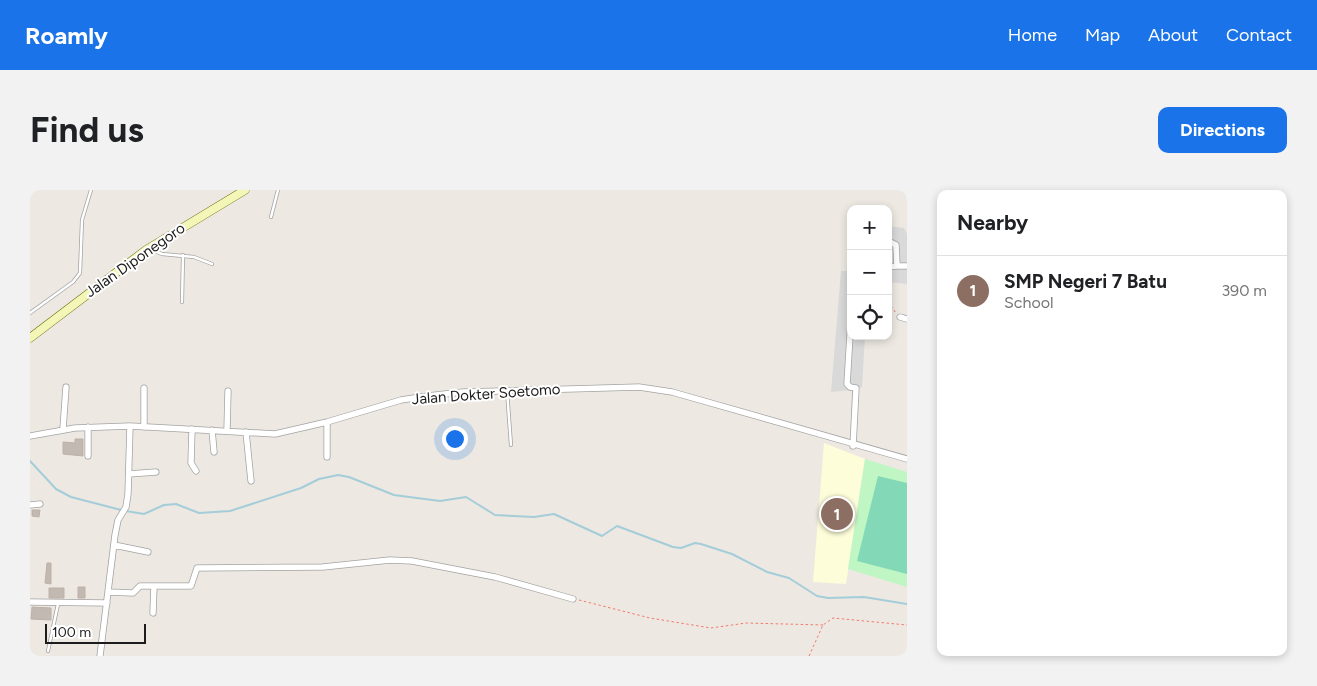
<!DOCTYPE html>
<html lang="en">
<head>
<meta charset="utf-8">
<style>
	body { margin:0; font-family:Figtree,sans-serif; background:#f2f2f2; color:#202124 }
	.controls { position:absolute; right:15px; top:15px; display:grid; overflow:hidden; border-radius:10px; box-shadow:0 2px 8px #0003 }
	.controls button { width:45px; height:45px; display:grid; place-items:center; padding:0; border:0; border-bottom:1px solid #e0e0e0; background:#fff; color:#202124; font:25px sans-serif }
	.scale { position:absolute; left:15px; bottom:12px; width:101px; box-sizing:border-box; padding-left:5px; border:2px solid #1c1c1c; border-top:0; font-size:14px; line-height:18px; white-space:nowrap; color:#1c1c1c; -webkit-text-stroke:4px #fff; paint-order:stroke }
	.you { position:absolute; left:424px; top:248px; width:18px; height:18px; margin:-12px; border:4px solid #fff; border-radius:50%; background:#1a73e8; box-shadow:0 0 0 8px #1a73e833 }
	.badge { display:grid; place-items:center; width:32px; height:32px; border-radius:50%; background:#1a73e8; color:#fff; font-size:16px; font-weight:700 }
	.pin { position:absolute; translate:-50% -50%; border:2px solid #fff; box-shadow:0 1px 5px #0006 }
	.list { margin:0; padding:0; list-style:none }
	h2 { display:flex; justify-content:space-between; align-items:center; height:65px; margin:0; padding:0 20px; font-size:21px }
	h2 small { font-size:16px; font-weight:400; color:#757577 }
	.list li { display:grid; grid-template-columns:32px 1fr auto; gap:15px; align-items:center; box-sizing:border-box; height:70px; padding:0 20px; border-top:1px solid #e0e0e0 }
	.list b { display:block; font-size:19px; white-space:nowrap }
	.list p { margin:0; font-size:16px; white-space:nowrap; color:#757577 }
	.list em { font-size:16px; font-style:normal; color:#757577 }
	.icon { flex:none; width:28px; height:28px; fill:none; stroke:currentColor; stroke-width:2; stroke-linecap:round; stroke-linejoin:round }
	.map { position:relative; flex:none; width:877px; height:466px; overflow:hidden; border-radius:10px }
	header { display:flex; align-items:center; gap:30px; box-sizing:border-box; height:70px; padding:0 25px; background:#1a73e8; color:#fff }
	header strong { font-size:24px }
	nav { display:flex; gap:28px; margin-inline-start:auto; font-size:18px }
	.intro { display:flex; align-items:center; justify-content:space-between; box-sizing:border-box; height:120px; padding:0 30px }
	h1 { margin:0; font-size:35px }
	.button { padding:12px 22px; border-radius:10px; background:#1a73e8; color:#fff; font-size:18px; font-weight:700 }
	main { display:flex; gap:30px; padding:0 30px }
	aside { flex:1; background:#fff; border-radius:10px; box-shadow:0 2px 8px #0003 }
	.map>svg:first-child { display:block }
	.residential { fill:#dad9d9 }
	.education { fill:#fdfdda }
	.park { fill:#bff6c3 }
	.pitch { fill:#83d9b7 }
	.lines { fill:none; stroke-linecap:round; stroke-linejoin:round }
	.stream { stroke:#a4cdd9; stroke-width:2 }
	.building { fill:#c1b9b2; stroke:#beb0a5 }
	.lane-casing { stroke:#a3a3a3; stroke-width:4 }
	.street-casing { stroke:#a3a3a3; stroke-width:7 }
	.secondary-casing { stroke:#626c0a; stroke-width:9 }
	.path { stroke:#f3796d; stroke-width:1; stroke-dasharray:2.5 2.5; stroke-linecap:butt }
	.lane { stroke:#fff; stroke-width:2.5 }
	.street { stroke:#fff; stroke-width:5.5 }
	.secondary { stroke:#f3f6b7; stroke-width:8 }
	.labels { text-anchor:middle; stroke-width:4; stroke-linejoin:round; paint-order:stroke }
	.street-label { font-size:15px; fill:#1c1c1c; stroke:#fff }
</style>
</head>
<body>
<header>
<strong>Roamly</strong>
<nav><a>Home</a><a>Map</a><a>About</a><a>Contact</a></nav>
</header>
<div class="intro"><h1>Find us</h1><a class="button">Directions</a></div>
<main>
<div class="map">
<svg width="877" height="466" viewBox="0 0 877 466">
	<rect width="100%" height="100%" fill="#ede9e2"/>
	<path class="residential" d="M858,36l16,2 3,6v50l-19,-2z
		M811,81h10v65h14l-3,51 -3,1 -3,56 -6,-1 2,-53 -21,2z"/>
	<path class="education" d="M794,253l41,16 -19,125 -33,-2z"/>
	<path class="park" d="M835,269l42,13v115l-59,-18z"/>
	<path class="pitch" d="M848,286l29,7v91l-50,-13z"/>
	<g class="lines">
		<path class="stream" d="M0,271l26,28 15,8 50,13
			M96,321l18,3 20,-9 12,-1 23,9 31,-2 71,-23 18,-9 19,-4 11,2 45,18 46,6 26,-4 29,18 39,2 20,-3 48,22 15,-10 56,21 8,1 14,-5 6,1 31,10 35,18 22,6 28,18 11,2 36,-1 43,7"/>
	</g>
	<path class="building" d="M45,249h8v17l-20,-2v-12l12,1z
		M2,320h8l-1,7 -7,-1z
		M17,373h4v21l-6,-1z
		M48,397h7v11h-7z
		M19,398h15v10h-15z
		M2,417l19,1v12l-20,-1z"/>
	<g class="lines">
		<defs>
			<path id="lane" d="M241,27l7,-27
				M120,59l12,5 32,3 18,7
				M152,112l1,-47
				M0,123l43,-31 7,-9 2,-53 9,-30
				M477,201l4,54
				M18,461l10,-47"/>
			<path id="street" d="M858,51l8,4 1,21h10
				M858,77l9,-1
				M870,127l7,2
				M821,129l-4,65 3,3 6,1 -3,58
				M297,232v35
				M114,237v-39
				M33,239l3,-42
				M162,239l-1,34 5,8
				M182,240l2,22
				M197,240l1,-39
				M216,242l5,49
				M0,246l45,-8 55,-2 145,8 52,-12 74,-22 26,-4 36,-4 176,-5 33,5 235,67
				M58,266v-29
				M99,284l27,-2
				M0,315l10,-1
				M84,355l34,7
				M78,402l25,1 7,-7h51l6,-18 126,-1 67,-7 22,1 83,16 78,22
				M0,412l77,1
				M123,423l1,-27
				M70,466l15,-121 3,-15 8,-13 2,-13 2,-68"/>
			<path id="secondary" d="M0,148l116,-88 99,-60"/>
		</defs>
		<use href="#lane" class="lane-casing"/>
		<use href="#street" class="street-casing"/>
		<use href="#secondary" class="secondary-casing"/>
		<path class="path" d="M858,112l8,11
			M549,410l71,18 61,10 35,-5 77,2
			M779,466l14,-31 10,-7 74,7"/>
		<use href="#lane" class="lane"/>
		<use href="#street" class="street"/>
		<use href="#secondary" class="secondary"/>
	</g>
	<g class="labels">
		<g class="street-label">
			<text transform="translate(105 70) rotate(-35)" y="5">Jalan Diponegoro</text>
			<text transform="translate(456 204) rotate(-4)" y="5">Jalan Dokter Soetomo</text>
		</g>
	</g>
</svg>
<div class="controls">
<button>+</button>
<button>−</button>
<button><svg class="icon" aria-label="locate" viewBox="0 0 24 24"><circle cx="12" cy="12" r="6"/><path d="M12 2v4M12 18v4M2 12h4M18 12h4"/></svg></button>
</div>
<div class="scale">100 m</div>
<div class="you"></div>
<div class="pin badge" style="left:807px;top:324px;background:#8d6e63">1</div>
</div>
<aside>
<h2>Nearby<small></small></h2>
<ul class="list">
<li><span class="badge" style="background:#8d6e63">1</span><div><b>SMP Negeri 7 Batu</b><p>School</p></div><em>390 m</em></li>
</ul>
</aside>
</main>
</body>
</html>
